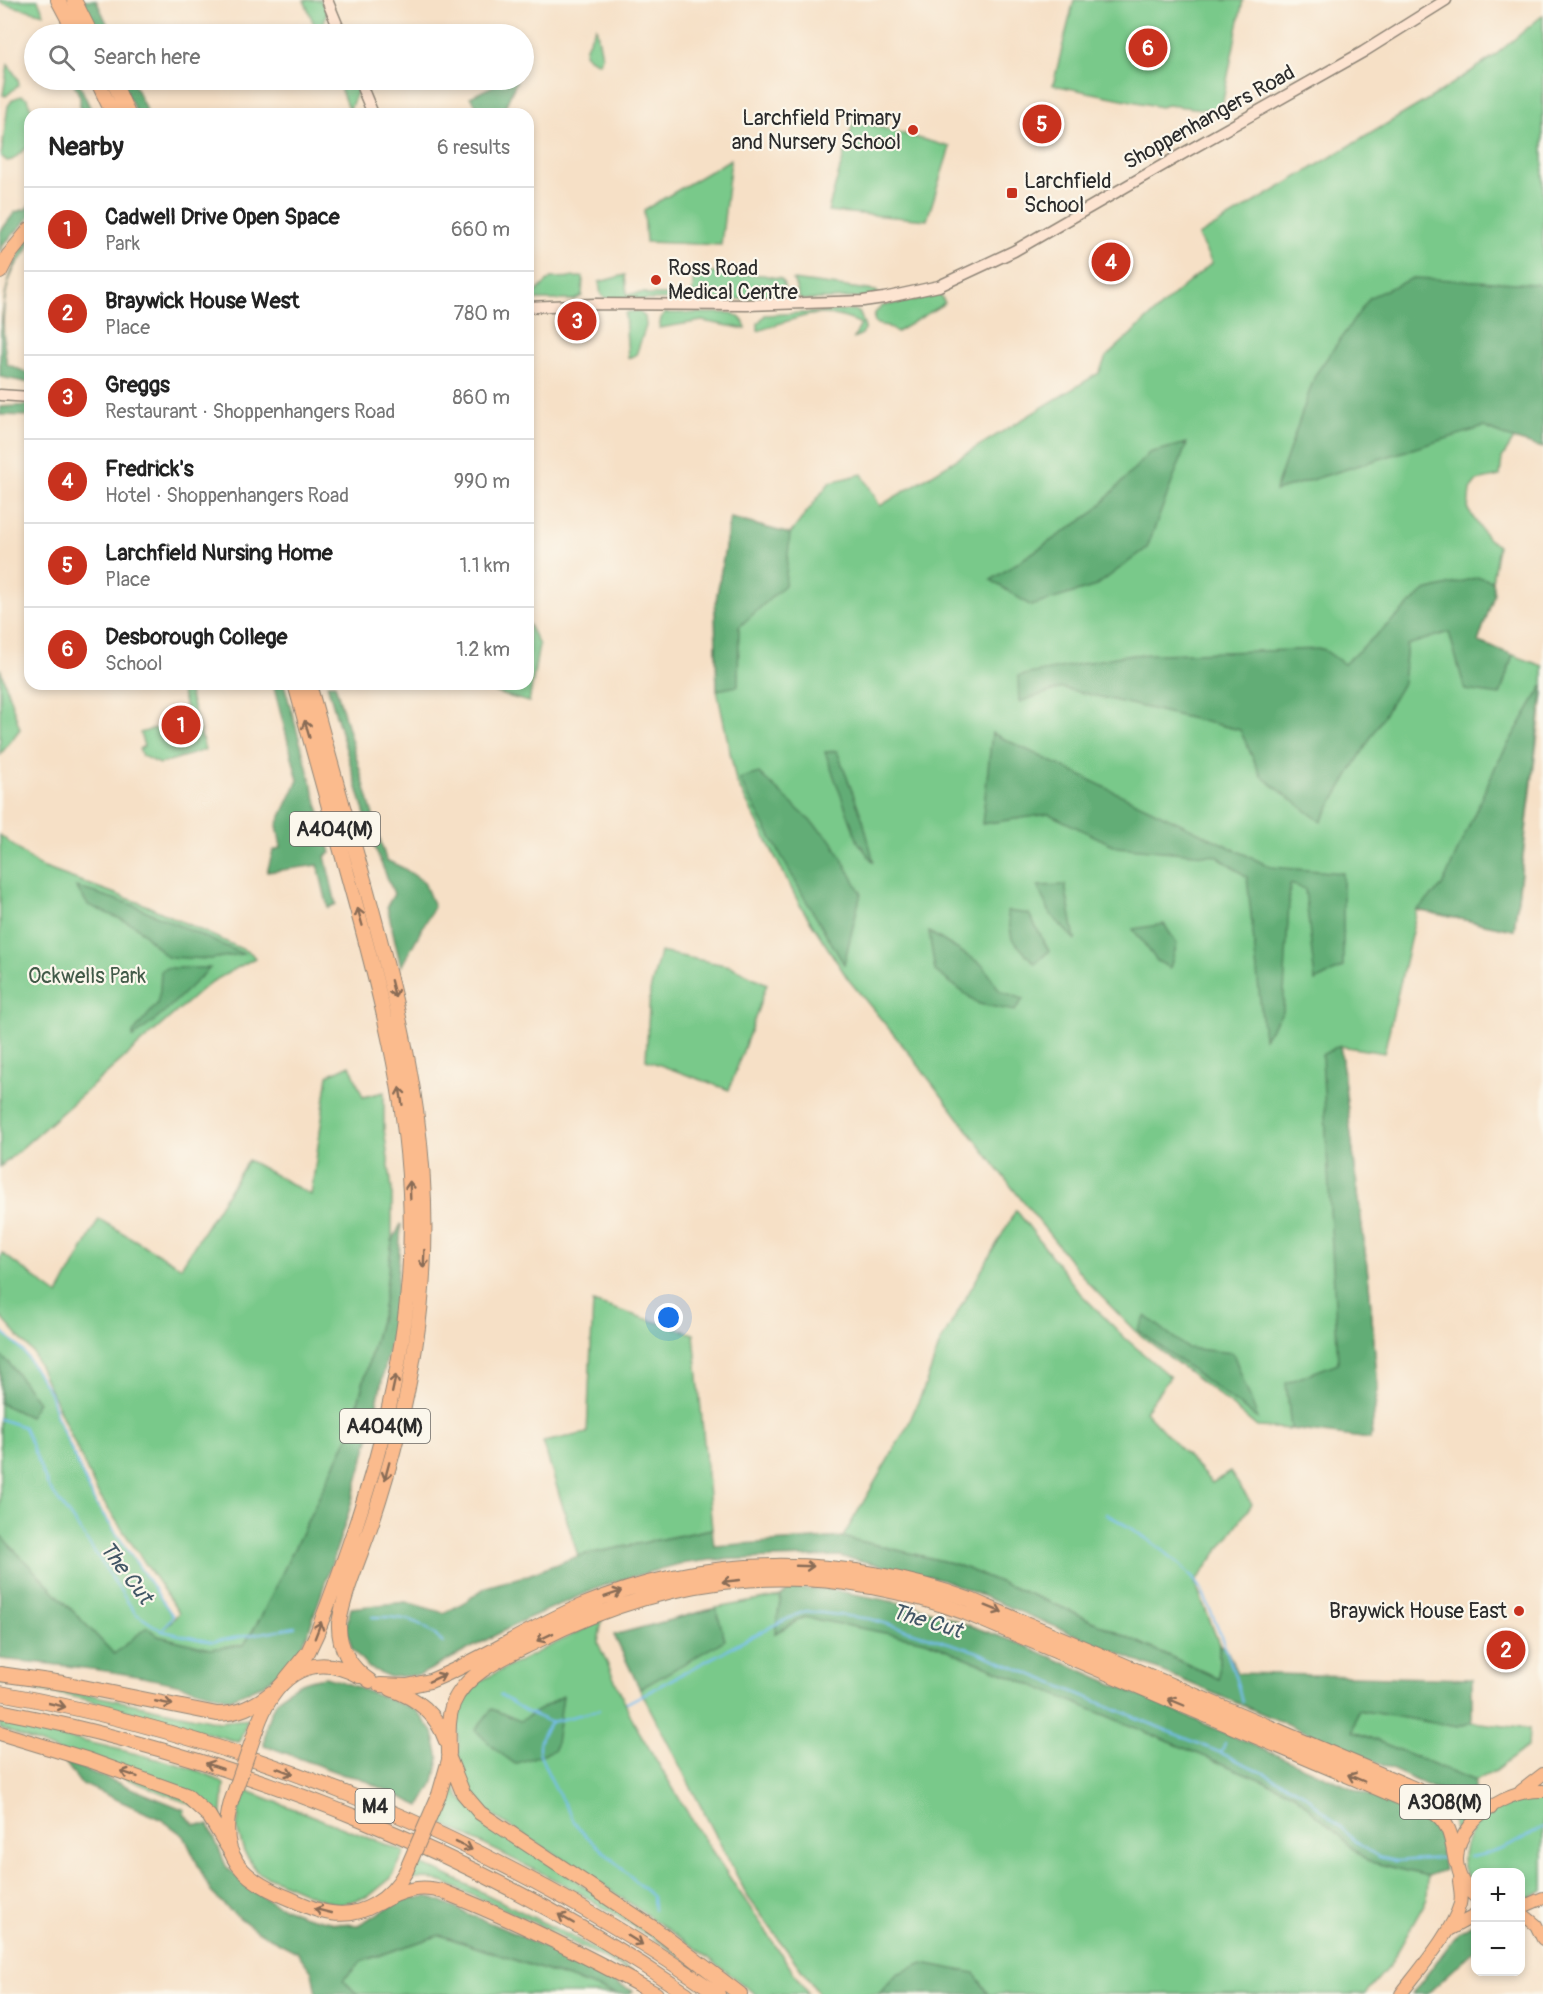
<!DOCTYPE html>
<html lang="en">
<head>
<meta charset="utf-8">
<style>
	body { margin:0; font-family:Pangolin,sans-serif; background:#f6f6f6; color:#222 }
	.controls { position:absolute; right:18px; bottom:18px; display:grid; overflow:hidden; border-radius:12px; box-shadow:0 3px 9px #0003 }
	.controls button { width:54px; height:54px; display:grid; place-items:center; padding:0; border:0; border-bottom:2px solid #e0e0e0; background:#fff; color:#222; font:30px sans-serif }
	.you { position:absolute; left:669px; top:1318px; width:21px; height:21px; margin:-15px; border:4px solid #fff; border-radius:50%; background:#1a73e8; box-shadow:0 0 0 9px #1a73e833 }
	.badge { display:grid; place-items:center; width:39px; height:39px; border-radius:50%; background:#c8321e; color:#fff; font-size:20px; font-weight:700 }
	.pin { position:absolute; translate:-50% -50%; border:3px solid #fff; box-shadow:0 2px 6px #0006 }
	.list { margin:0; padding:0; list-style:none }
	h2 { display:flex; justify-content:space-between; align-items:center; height:78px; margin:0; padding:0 24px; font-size:26px }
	h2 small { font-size:20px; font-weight:400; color:#767676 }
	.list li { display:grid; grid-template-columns:39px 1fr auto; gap:18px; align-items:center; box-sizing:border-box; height:84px; padding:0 24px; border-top:2px solid #e0e0e0 }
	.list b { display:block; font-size:22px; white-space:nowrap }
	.list p { margin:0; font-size:20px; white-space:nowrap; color:#767676 }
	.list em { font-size:20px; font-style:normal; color:#767676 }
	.icon { flex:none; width:33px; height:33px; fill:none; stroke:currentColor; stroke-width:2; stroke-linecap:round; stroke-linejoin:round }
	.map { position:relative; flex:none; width:1543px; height:1994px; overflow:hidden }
	.search { position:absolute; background:#fff; box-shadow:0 3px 9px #0003; left:24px; top:24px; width:510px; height:66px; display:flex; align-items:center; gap:15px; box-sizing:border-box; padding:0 21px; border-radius:33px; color:#767676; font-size:22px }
	.panel { position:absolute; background:#fff; box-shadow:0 3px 9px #0003; left:24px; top:108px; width:510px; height:582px; border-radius:18px }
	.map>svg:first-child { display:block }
	.green { fill:#79c98a; stroke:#527a5a; stroke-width:1.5 }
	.forest { fill:#62ad76; stroke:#466c50; stroke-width:1.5 }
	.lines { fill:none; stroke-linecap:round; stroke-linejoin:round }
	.stream { stroke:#78bff0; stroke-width:2 }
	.secondary-casing { stroke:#908678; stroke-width:13 }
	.primary-casing { stroke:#908678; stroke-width:14 }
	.highway-casing { stroke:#908678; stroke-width:16 }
	.secondary { stroke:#fde4d1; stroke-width:10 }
	.primary { stroke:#fbbb8d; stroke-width:12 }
	.highway { stroke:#fbbb8d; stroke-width:14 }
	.highway-bridge-casing { stroke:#908678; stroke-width:16; stroke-linecap:butt }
	.highway-bridge { stroke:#fbbb8d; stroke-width:14 }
	.oneway { stroke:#896c57 }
	.poi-dot { fill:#c8321e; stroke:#fbf7ec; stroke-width:2 }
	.labels { text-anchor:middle; stroke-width:4.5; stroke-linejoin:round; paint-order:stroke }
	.shield { fill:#fbf7ec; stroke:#696865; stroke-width:1.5 }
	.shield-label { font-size:20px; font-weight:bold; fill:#2b2b2b }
	.street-label { font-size:21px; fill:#2b2b2b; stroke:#fbf7ec }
	.poi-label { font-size:21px; fill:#2b2b2b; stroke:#fbf7ec; text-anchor:end }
	.park-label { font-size:21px; fill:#425a48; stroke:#fbf7ec }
	.water-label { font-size:22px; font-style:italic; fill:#425766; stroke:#fbf7ec }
</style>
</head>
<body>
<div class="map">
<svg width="1543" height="1994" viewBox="0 0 1543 1994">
	<rect width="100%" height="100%" fill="#fbf7ec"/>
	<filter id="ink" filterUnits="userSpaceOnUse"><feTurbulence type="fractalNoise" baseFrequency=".0167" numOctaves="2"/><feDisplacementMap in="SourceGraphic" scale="12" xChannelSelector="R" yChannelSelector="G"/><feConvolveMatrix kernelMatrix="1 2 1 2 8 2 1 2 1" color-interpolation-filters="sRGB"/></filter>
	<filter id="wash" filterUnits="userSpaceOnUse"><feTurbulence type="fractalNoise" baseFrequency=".008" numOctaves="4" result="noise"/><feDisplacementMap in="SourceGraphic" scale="24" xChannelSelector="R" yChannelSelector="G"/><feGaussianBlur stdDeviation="1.35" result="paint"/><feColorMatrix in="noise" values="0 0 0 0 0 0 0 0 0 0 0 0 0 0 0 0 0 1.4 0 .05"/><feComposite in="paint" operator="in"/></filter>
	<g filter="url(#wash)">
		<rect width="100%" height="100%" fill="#f6e0c6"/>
		<path class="green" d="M0,0h38l6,14 -44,-11z
			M304,0h17l6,13 -4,12 -7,4z
			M1074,0h169l-22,111 -54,-6 -6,2 -108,-22z
			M1543,15v433l-29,-9 -12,19 -2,18 -23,5 -7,9 -2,20 19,28 11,8 -6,35 2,14 -16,47 65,24v27l-29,237 -97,-20 -33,143 -44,-7 29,238 9,104 -8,51 -60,-9 -53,-3 -38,-32 -84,-64 -46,-47 -79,-99 -101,-132 -61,-74 -48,-74 -64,-124 -19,-91 -2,-83 15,-89 60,16 40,-52 32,-8 18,32 219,-133 7,-16 71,-65 35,-29 -14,-27 239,-142 56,-37z
			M596,27l6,29 -3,7 -10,-5 -4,-5 1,-6z
			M8,64l10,15 1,6 -13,11 -3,-1z
			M337,80h16l5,10 -9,21z
			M21,96l6,2 6,16h-3v31l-18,15 -5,1 -6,-5 7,-50 5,-7z
			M854,120l96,27 -23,73 -99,-9z
			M731,159l-10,86 -75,-3 -2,-32z
			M694,272l69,3 18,4c5,7 6,13 1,20l-173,1 -8,-5 -2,-13 26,-7 2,19 19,-1v2h46z
			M583,277l-1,19 -8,4h-46v-5h5l18,-17z
			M793,280l83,11 2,2 -2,4 -75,3c-5,-7 -4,-13 -8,-20z
			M940,295l5,8 -48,29 -10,-6 -10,-2 -3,-4 1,-7 7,-7z
			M855,310l5,3 5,15 -3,6 -8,4 7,-14c-42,-20 -63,-6 -103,7v-8l7,-8z
			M638,311l7,6 1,9 -10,29 -8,3 -3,-44 2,-2z
			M665,313h67c8,4 12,7 14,16l-44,-8 -43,7 2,-10z
			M528,623l11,22 -10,57 -29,-8 -21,-10h49z
			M0,668l20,61 -20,26z
			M187,685l18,65 -45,14 -18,-8 -3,-7 5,-3 -4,-13 49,-15 -9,-31z
			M0,835l39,31 104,38 108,49 4,5 -47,26 -208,183z
			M660,952l70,14 37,18 -38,106 -83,-30 4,-69z
			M350,1065l13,32 21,-5v37l8,60v53l-9,67 -33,124 -89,184 -17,28 -34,4 -52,-13 -44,18 -114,-119v-206l23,22 27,42 7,24 37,84 79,115 -10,14 16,-17 -81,-119 -65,-141 -33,-37v-57l2,-6 56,42 41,-76 82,48 67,-107 63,35 17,-120z
			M1016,1210l64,83 45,45 45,39 -25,34 67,72 18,-11 22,32 -57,79 24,61 1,35 -159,-72 -106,-43 -112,-27 65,-112 17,-39 15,-43z
			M593,1302l101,32 18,195 -134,27 -35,-114 44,-9z
			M781,1596l-6,37 29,-16 122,24 367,152 74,68 61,15 -1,23 -37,66 -25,29h-376l-15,-21 -77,1 -18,20h-60l-71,-97 -104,-200 -30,-62 102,-27z
			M602,1620l-4,23 36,80 64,107 110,164h-53l-50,-39 -105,-72 -105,-66 -25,-23 -10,-22 -3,-49 5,-20 12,-19z
			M0,1678l91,17 128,27 29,-3 -9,23 -155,-43 -84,-16z
			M1358,1710l100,17 14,-5 57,7 -1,17 -33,25 -20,10 -122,-50z
			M0,1722c49,11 97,22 145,34 26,7 57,12 79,28l-3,40 -6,-10 -215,-86z
			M451,1779l9,19 231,164 -116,-72 -134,-67 -2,-7z
			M248,1791l157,61 -14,26 -22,18 -30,9 -24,-8 -58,-25 -13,-20 -7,-23 3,-24z
			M1543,1794v97l-22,11 -1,-30h-44v19c-31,-39 -1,-76 39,-90 9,-3 19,-5 28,-7z
			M1444,1810l25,6 -13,18 -4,-13z
			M419,1864l20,7 136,67 64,37 2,3 -112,-58 -84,-37 -20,-5 -17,2z
			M440,1935l176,59h-259l-14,-14 19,-19z"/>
		<path class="forest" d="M83,0h13l16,34h-13z
			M120,80h12l16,34h-11z
			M501,80h16l-15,34h-19l-13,-17 23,-11z
			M78,81l15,33h-13v-17l-6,-13z
			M30,204v13l-26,27 -4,8v-20l15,-20 11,-3z
			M30,236c0,19 -9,19 -16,33 -14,27 -12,66 -7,95l23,10v9l-30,-6c0,-51 0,-99 30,-141z
			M1413,278l124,6 6,5v159l-36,-11 -23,-10 -209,64 40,-116 55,-78z
			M30,405v11l-30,-1v-8z
			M1187,443l-40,105 -51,38 -65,20 -40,-26 102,-67 56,-60z
			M730,518l60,16 -5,51 -46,42 -1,59 -21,4 -2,-83z
			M1479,577l13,4 2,14 -16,47 35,13 -13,40 -35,-5 -16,-58 -42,13 -4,38 -82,139 -60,-46 -21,-46 -178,-42 -43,14 -1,-26 108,-21 197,-6 21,15 81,-73z
			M273,684h11l47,169 -6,3 11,48 -8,4 -10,-43 -51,7 6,-21 8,-4 -4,-22 21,-45z
			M327,684h8l51,176 17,8 21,14 10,25 -33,60 -14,-61 7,-12 -20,-48z
			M1543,685l-29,245 -97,-20 25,-24 55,-123z
			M992,733l279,134 72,6v94l-28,14 -10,-92 -15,-5 -7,128 -19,26 -17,-161 -30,-21 -100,-9 -68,-33 -67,10z
			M837,751l26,69 11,43 -16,-21 -33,-90z
			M759,773l73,68 29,52 -17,71 -40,-67 -65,-118z
			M1065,885l10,54v1l-24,-25 -14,-29z
			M76,887l57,18 110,49 -33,5 -43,-2 -31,-31 -48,-21z
			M1007,911l22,3 20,37 -14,13 -23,-25z
			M1164,924l13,20 -7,24 -13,-7 -24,-32z
			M929,932l54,33 17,26 23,8 -8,12 -36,-7 -44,-33z
			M166,968h44l-52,50 -25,19v-4l24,-29 3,-14 1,-20z
			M1340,1045l29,239 9,104 -8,51 -79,-10 -5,-46 52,-20 -16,-308z
			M401,1224l-6,96 -24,112 -24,86 -39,115 -10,20 -17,18 -18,14 -33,14c-73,-24 -154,-33 -230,-40v-124l114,119 33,-27 11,9 52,13 34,-4 17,-28 89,-184 33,-124 9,-67z
			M1146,1316l41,32 46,5 25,66 -120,-89z
			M0,1355l9,8 29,39 -9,15 -29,-14z
			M712,1529l2,17 129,-9 112,27 106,43 158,72v-35l7,4 11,25 235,6v43l-14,5 -100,-17 -5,21 122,50 -3,25 -116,-53 -414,-174 -103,-23 -128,4 -32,4 -69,19 -84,36 -106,56 -30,2 -21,-9 -17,-19 -6,-22 5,-19 55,-6 38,11 18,-9 24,-17 42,-12 50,-19z
			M790,1589h38l88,17 105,38 416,181 7,45 -16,6 -61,-15 -74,-68 -367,-152 -122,-24 -29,16 6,-37z
			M716,1608l9,32 -85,49 -26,-54z
			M325,1677l16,4 75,29 17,22 6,26 -5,24 -14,24 -60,-28 -16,-3 -80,-30c2,-42 20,-62 61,-68z
			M563,1696l-8,54 -40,14 -19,-14 -21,-20 17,-21 28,12z
			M64,1761l121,49 -1,4 11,11h14l17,41 20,20 27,17 28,12 33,8 24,2 40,-23 29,-6 96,41 110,54 -3,3h-14l-176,-59 -78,26 -19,19 14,14h-41l-4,-22 -15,-20 -40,-21 -30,-23 -16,-16 -27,-56 -22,-16 -82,-37z
			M1475,1922v28l-48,44h-15l47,-62z
			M923,1963l51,10 15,21h-110l18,-20z"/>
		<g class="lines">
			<path class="stream" d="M0,1329l23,22 27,42 7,24 37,84 79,115 -11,15
				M0,1419l24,8 24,59 34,47 53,80 27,18 49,11 84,-15
				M1106,1514c30,16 76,46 94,74 5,8 8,18 12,26 12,29 23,57 30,88
				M372,1617c32,-1 49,2 71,26
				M500,1695l25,16 25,11
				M627,1703l145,-77 33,-15 66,8 104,32 246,102 45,21 37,19 57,52 19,12 16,4 48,-3
				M551,1722c-6,8 -12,16 -12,26 -1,11 32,69 40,81l74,68 1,13
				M551,1722l48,-12
				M1221,1753l4,-10
				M1469,1857c31,-4 48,-14 74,-30"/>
		</g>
	</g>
	<g filter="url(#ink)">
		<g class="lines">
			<defs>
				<path id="secondary" d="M327,0l14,34
					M359,80l14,34
					M528,307l67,-3 152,1 116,-4 21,-3 55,-12 75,-35 170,-98 179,-101 83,-52
					M0,395l30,2"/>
				<path id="primary" d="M1521,1791l22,-17
					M1476,1898c-52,-49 14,-109 67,-107
					M1520,1908l23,-10
					M1520,1912l16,13 7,14
					M1450,1929l26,-14
					M1401,1994c18,-24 51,-62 59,-90 2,-7 0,-15 -1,-23"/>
				<path id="highway" d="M58,0l18,34
					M74,0l17,34
					M97,80l16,34
					M113,80l15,34
					M0,272l8,-16 22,-27
					M309,684c18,65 36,131 55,196 44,160 78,300 51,468 -9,59 -24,117 -43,174 -11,33 -27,67 -33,101 -1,24 11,45 31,58
					M0,1674l63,9 154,31c21,0 37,-8 54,-21
					M286,1679l22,-27 9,-19c44,-114 83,-233 92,-355 10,-136 -22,-261 -58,-391 -19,-67 -37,-135 -56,-203
					M380,1685l27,1 23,-5c52,-21 99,-53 151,-75 125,-53 263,-52 390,-6l484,206 19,4 16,-2
					M391,1689c27,10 45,24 55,52
					M0,1693c256,46 505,153 718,301
					M0,1711c244,48 481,143 687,283
					M256,1730c16,-48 51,-83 103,-54
					M0,1733l89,27 97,35 23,21 26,43
					M449,1754c0,-17 -2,-34 4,-50 13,-33 57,-49 86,-64 142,-71 277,-81 427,-27l465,198c20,10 21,31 25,51
					M449,1758l14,35 17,20 175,116 85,65
					M439,1795l10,-35
					M231,1802c-15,56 14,79 60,97 13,6 26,12 40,14 32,5 60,-14 75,-42
					M379,1903c21,-12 41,-19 65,-11 73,29 143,64 212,102"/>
			</defs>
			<use href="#secondary" class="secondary-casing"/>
			<use href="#primary" class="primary-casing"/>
			<use href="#highway" class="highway-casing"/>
			<use href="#secondary" class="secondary"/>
			<use href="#primary" class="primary"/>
			<use href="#highway" class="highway"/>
			<defs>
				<path id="highway-bridge" d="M231,1802l25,-72
					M406,1871l33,-76"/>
			</defs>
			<use href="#highway-bridge" class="highway-bridge-casing"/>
			<use href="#highway-bridge" class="highway-bridge"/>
		</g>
		<defs><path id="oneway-shaft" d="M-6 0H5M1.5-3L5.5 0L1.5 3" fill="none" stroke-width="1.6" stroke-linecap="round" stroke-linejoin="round" transform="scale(1.5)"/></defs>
		<g class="oneway">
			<use href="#oneway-shaft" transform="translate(307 729) rotate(-106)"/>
			<use href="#oneway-shaft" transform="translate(360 917) rotate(-106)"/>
			<use href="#oneway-shaft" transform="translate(393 989) rotate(76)"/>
			<use href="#oneway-shaft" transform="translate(401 1096) rotate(-99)"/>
			<use href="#oneway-shaft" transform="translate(410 1190) rotate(-92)"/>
			<use href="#oneway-shaft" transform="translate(424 1259) rotate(92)"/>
			<use href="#oneway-shaft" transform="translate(394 1384) rotate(-78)"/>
			<use href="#oneway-shaft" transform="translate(387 1471) rotate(105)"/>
			<use href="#oneway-shaft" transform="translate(805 1566) rotate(2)"/>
			<use href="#oneway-shaft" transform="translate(731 1581) rotate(174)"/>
			<use href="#oneway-shaft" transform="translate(613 1594) rotate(-19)"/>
			<use href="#oneway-shaft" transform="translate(994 1609) rotate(22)"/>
			<use href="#oneway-shaft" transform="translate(318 1630) rotate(-69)"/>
			<use href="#oneway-shaft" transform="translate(545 1637) rotate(154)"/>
			<use href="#oneway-shaft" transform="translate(437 1678) rotate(-24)"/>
			<use href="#oneway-shaft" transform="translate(1176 1702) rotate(-157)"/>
			<use href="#oneway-shaft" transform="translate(164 1703) rotate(11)"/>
			<use href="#oneway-shaft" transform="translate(57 1705) rotate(13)"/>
			<use href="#oneway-shaft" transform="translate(214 1766) rotate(-162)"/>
			<use href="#oneway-shaft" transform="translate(285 1771) rotate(20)"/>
			<use href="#oneway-shaft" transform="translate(129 1774) rotate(-161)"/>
			<use href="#oneway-shaft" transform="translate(1356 1778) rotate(-157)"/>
			<use href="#oneway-shaft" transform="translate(464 1846) rotate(26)"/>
			<use href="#oneway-shaft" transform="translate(323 1911) rotate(-166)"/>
			<use href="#oneway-shaft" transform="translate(566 1919) rotate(-150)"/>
			<use href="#oneway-shaft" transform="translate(635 1940) rotate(32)"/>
		</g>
	</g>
	<g class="poi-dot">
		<circle cx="913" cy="130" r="6"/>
		<rect x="1006" y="187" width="12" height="12" rx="3"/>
		<circle cx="656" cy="280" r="6"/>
		<circle cx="1519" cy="1611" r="6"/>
	</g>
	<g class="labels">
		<g class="shield">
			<rect x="290" y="812" width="90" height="34" rx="4.5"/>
			<rect x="340" y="1409" width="90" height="34" rx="4.5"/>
			<rect x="1400" y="1785" width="90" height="34" rx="4.5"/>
			<rect x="355.5" y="1789" width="39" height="34" rx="4.5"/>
		</g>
		<g class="shield-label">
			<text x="335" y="836">A404(M)</text>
			<text x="385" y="1433">A404(M)</text>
			<text x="1445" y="1809">A308(M)</text>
			<text x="375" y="1813">M4</text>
		</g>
		<g class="street-label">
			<text transform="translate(1209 117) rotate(-29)" y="7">Shoppenhangers Road</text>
		</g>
		<g class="poi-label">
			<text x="901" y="125">Larchfield Primary<tspan x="901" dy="24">and Nursery School</tspan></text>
			<text x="1024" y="188" text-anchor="start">Larchfield<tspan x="1024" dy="24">School</tspan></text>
			<text x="668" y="275" text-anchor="start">Ross Road<tspan x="668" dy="24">Medical Centre</tspan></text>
			<text x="1507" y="1618">Braywick House East</text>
		</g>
		<g class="park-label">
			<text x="87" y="983">Ockwells Park</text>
		</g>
		<g class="water-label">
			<text transform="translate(127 1572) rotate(53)" y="8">The Cut</text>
			<text transform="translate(927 1620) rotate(17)" y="8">The Cut</text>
		</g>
	</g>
</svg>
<div class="controls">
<button>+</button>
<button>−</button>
</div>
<div class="you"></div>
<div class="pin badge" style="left:181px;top:725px">1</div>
<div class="pin badge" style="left:1506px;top:1650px">2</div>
<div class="pin badge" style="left:577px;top:321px">3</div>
<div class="pin badge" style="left:1111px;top:262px">4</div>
<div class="pin badge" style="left:1042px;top:124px">5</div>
<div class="pin badge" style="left:1148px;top:48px">6</div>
<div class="search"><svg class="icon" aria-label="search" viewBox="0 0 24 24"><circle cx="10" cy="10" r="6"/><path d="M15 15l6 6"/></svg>Search here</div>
<section class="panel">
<h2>Nearby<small>6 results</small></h2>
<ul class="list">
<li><span class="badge">1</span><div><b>Cadwell Drive Open Space</b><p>Park</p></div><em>660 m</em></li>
<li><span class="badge">2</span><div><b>Braywick House West</b><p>Place</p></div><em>780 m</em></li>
<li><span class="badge">3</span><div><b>Greggs</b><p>Restaurant · Shoppenhangers Road</p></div><em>860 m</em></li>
<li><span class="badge">4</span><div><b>Fredrick's</b><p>Hotel · Shoppenhangers Road</p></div><em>990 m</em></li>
<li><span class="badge">5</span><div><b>Larchfield Nursing Home</b><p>Place</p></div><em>1.1 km</em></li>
<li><span class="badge">6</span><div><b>Desborough College</b><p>School</p></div><em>1.2 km</em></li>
</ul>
</section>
</div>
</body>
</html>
